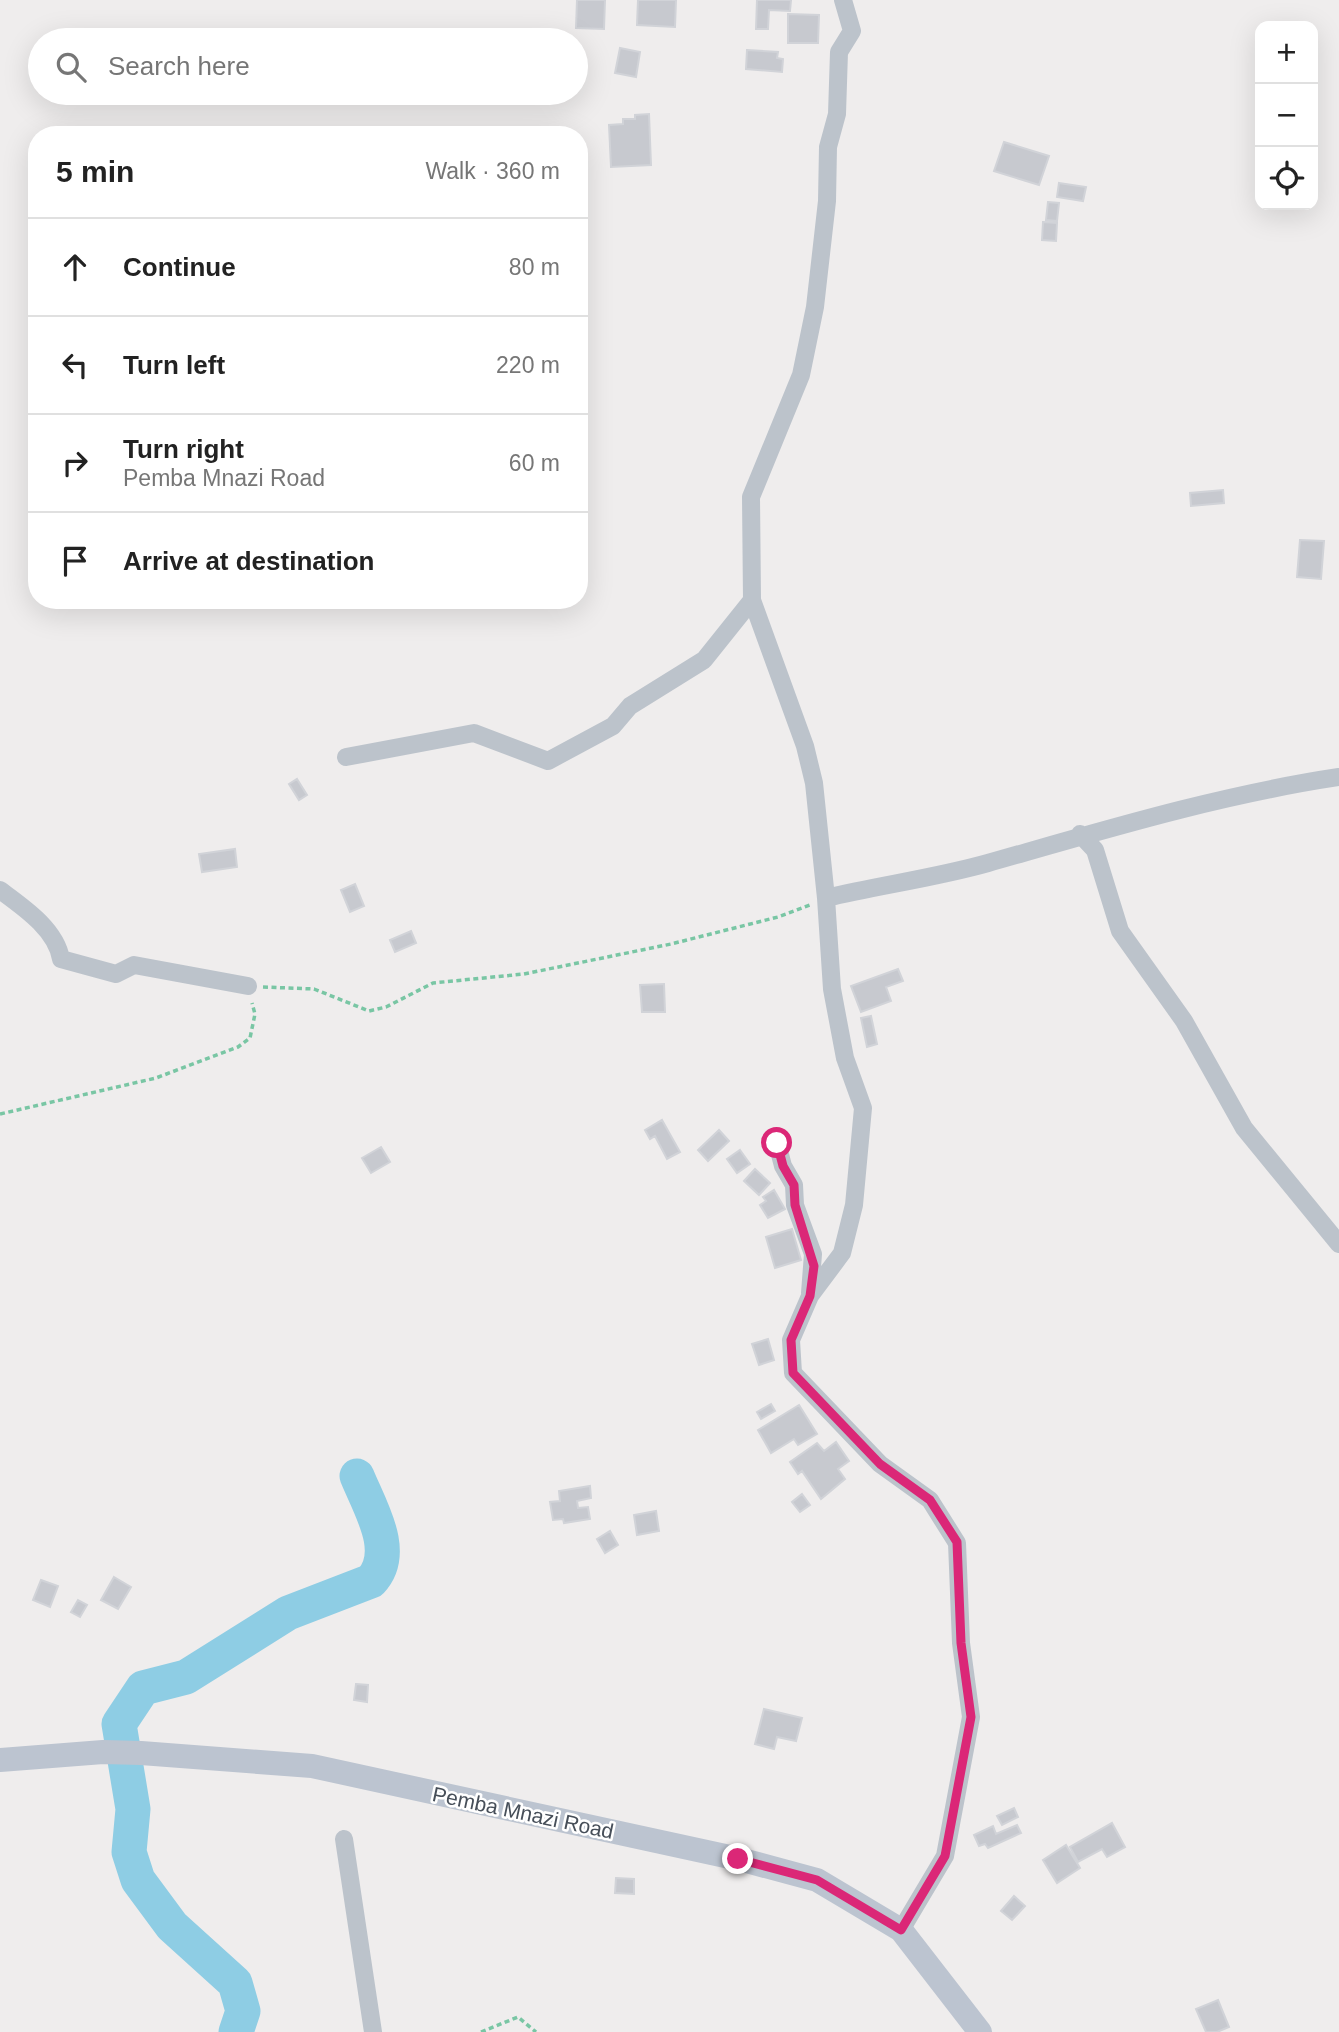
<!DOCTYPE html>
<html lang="en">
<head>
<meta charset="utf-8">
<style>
	body { margin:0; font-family:Arial,sans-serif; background:#f2f2f2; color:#222 }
	.controls { position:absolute; right:21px; top:21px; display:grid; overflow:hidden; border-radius:14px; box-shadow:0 7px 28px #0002 }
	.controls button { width:63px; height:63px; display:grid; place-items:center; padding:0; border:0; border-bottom:2px solid #e0e0e0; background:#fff; color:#222; font:35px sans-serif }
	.stop { position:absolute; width:21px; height:21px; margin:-16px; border:5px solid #db2777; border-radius:50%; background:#fff }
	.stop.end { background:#db2777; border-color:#fff; box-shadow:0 2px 7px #0008 }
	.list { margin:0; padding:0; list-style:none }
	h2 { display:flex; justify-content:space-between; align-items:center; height:91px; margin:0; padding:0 28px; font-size:30px }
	h2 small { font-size:23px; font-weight:400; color:#767676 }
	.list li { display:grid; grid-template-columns:46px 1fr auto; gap:21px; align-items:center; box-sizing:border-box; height:98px; padding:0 28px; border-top:2px solid #e0e0e0 }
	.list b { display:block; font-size:26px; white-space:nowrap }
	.list p { margin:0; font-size:23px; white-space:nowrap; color:#767676 }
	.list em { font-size:23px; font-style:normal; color:#767676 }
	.icon { flex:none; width:38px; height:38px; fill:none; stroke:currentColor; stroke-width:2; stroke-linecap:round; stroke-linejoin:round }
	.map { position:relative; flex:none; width:1339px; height:2032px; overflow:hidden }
	.search { position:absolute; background:#fff; box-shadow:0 7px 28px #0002; left:28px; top:28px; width:560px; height:77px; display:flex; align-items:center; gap:18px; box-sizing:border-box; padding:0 24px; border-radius:38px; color:#767676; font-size:26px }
	.panel { position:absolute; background:#fff; box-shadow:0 7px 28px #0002; left:28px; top:126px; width:560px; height:483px; border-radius:28px }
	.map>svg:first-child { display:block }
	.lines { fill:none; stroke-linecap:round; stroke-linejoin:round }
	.river { stroke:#8ecde4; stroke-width:35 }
	.building { fill:#c7c9cf; stroke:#d1d3d8; stroke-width:2 }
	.path { stroke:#79c6a4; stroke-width:3.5; stroke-dasharray:5 3.5; stroke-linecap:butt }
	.minor { stroke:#bcc3cb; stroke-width:18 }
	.secondary { stroke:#bcc4d0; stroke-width:24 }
	.route { stroke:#db2777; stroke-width:9 }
	.labels { text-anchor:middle; stroke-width:5; stroke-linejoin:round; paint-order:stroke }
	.street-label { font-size:21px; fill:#474f59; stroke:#fff }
</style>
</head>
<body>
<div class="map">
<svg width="1339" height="2032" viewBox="0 0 1339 2032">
	<rect width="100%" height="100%" fill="#efeded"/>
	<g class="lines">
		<path class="river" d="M236,2032l7,-21 -8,-28 -63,-57 -34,-46 -9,-28 4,-43 -14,-85 24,-36 43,-11 102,-64 83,-32c27,-29 -1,-73 -14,-105"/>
	</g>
	<path class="building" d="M577,0h28l-1,29 -28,-1z
		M638,0h38l-1,27 -38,-2z
		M757,0h34l-1,11 -21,-1 -1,19h-12z
		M788,14l31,1 -1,28h-30z
		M620,48l20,4 -4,25 -21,-4z
		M747,50l31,2 -1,6 6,1 -1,13 -36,-3z
		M649,114l2,51 -40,2 -2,-42 14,-1v-5h12v-4z
		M1004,142l45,14 -10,29 -45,-14z
		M1059,183l27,4 -3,14 -26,-4z
		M1048,202l11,1 -2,18 -11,-1z
		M1043,222l14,1 -1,18 -14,-1z
		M1223,490l1,13 -33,3 -1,-13z
		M1300,540l24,1 -3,38 -24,-2z
		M297,779l10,16 -8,5 -10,-16z
		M235,849l2,18 -35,5 -3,-18z
		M355,884l9,22 -14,6 -9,-22z
		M411,931l5,12 -21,9 -5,-12z
		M898,969l5,12 -17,6 5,14 -30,11 -10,-26z
		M664,984l1,28h-23l-2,-27z
		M871,1016l6,28 -10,3 -6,-29z
		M662,1120l18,32 -13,7 -12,-23 -5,3 -5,-9z
		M719,1130l10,11 -21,20 -10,-11z
		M381,1147l9,15 -19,11 -9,-15z
		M740,1150l10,14 -13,9 -10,-14z
		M755,1169l15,14 -11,12 -15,-14z
		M774,1190l11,19 -17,9 -8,-13 6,-4 -3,-4z
		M792,1229l9,31 -26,8 -9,-31z
		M768,1339l6,21 -15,5 -7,-21z
		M771,1404l4,7 -14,8 -4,-7z
		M799,1405l18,29 -19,11 -4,-6 -23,14 -13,-23z
		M836,1442l13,19 -11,8 7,10 -24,20 -19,-28 -4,3 -8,-12 27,-19 7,8z
		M590,1486l1,12 -14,3 1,7 10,-1 2,12 -26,4 -1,-4 -10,1 -3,-18 10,-1 -1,-10z
		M802,1494l8,11 -10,7 -8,-10z
		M656,1511l3,20 -22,4 -3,-20z
		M610,1531l8,14 -13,8 -8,-14z
		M114,1577l17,10 -13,22 -17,-9z
		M41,1580l17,6 -8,21 -17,-7z
		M78,1600l9,5 -7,12 -9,-5z
		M356,1684l12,1 -1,17 -13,-2z
		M764,1709l38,9 -6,23 -19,-4 -3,12 -19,-5z
		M1014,1808l4,9 -16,8 -5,-9z
		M1112,1823l13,24 -18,10 -5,-8 -24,13 -8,-15z
		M1017,1825l4,8 -33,15 -3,-4 -6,2 -5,-11 19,-9 3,8z
		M1066,1845l14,23 -23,15 -14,-23z
		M616,1878l18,1v15l-19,-1z
		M1014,1896l11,10 -13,14 -11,-9z
		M1218,2000l11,27 -12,5h-11l-10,-23z"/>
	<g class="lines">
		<path class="path" d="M263,987l51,2 55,22 17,-4 47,-24 91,-9 147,-30 107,-27 32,-12
			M0,1114l156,-36 82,-31 12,-9 5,-24 -3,-11
			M481,2032l37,-15 18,15"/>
		<path class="minor" d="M843,0l9,31 -13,21 -2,62 -9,33 -1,54 -12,106 -14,68 -50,122 1,103 53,146 9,37 12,115 6,91 13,69 18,50 -9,97 -12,48 -32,43 -19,44 2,33 87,91 50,36 27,43 4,100 10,74 -26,139 -44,74
			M346,757l128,-24 74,28 65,-35 17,-20 74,-46 48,-60
			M1080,834l15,16 25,81 64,90 60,107 95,116
			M0,890c23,17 56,39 61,69l55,15 18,-9 114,21
			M826,898c54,-13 109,-20 162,-35 116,-33 231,-68 351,-86
			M777,1143l6,23 11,19 1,20 18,49 -3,39
			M344,1839l29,193"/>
		<path class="secondary" d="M0,1760l103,-8 38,1 171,13 427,93 78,21 84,50 79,102"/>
	</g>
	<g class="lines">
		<path class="route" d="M738,1859l79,21 84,50 44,-74 26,-139 -10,-74 -4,-101 -27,-42 -50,-36 -87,-91 -2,-33 19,-44 4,-30 -19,-61 -1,-20 -11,-19 -6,-23"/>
	</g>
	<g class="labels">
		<g class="street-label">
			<text transform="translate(523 1813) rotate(12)" y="7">Pemba Mnazi Road</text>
		</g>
	</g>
</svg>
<div class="controls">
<button>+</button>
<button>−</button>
<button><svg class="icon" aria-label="locate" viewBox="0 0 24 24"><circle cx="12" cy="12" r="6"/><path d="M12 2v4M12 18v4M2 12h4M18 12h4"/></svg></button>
</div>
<div class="stop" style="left:777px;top:1143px"></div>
<div class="stop end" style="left:738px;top:1859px"></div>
<div class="search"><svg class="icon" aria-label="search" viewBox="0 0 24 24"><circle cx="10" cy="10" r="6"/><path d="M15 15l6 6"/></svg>Search here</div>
<section class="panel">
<h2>5 min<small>Walk · 360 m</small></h2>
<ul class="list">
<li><svg class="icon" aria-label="ahead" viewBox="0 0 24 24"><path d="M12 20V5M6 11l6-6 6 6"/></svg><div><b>Continue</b></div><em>80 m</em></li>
<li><svg class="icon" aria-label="left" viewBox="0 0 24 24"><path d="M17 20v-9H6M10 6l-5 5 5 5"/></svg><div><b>Turn left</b></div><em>220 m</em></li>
<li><svg class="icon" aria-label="right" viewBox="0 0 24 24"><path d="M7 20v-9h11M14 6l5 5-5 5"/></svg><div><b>Turn right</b><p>Pemba Mnazi Road</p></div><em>60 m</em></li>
<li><svg class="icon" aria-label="arrive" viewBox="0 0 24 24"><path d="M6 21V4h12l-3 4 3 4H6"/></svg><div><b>Arrive at destination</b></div></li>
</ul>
</section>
</div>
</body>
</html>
